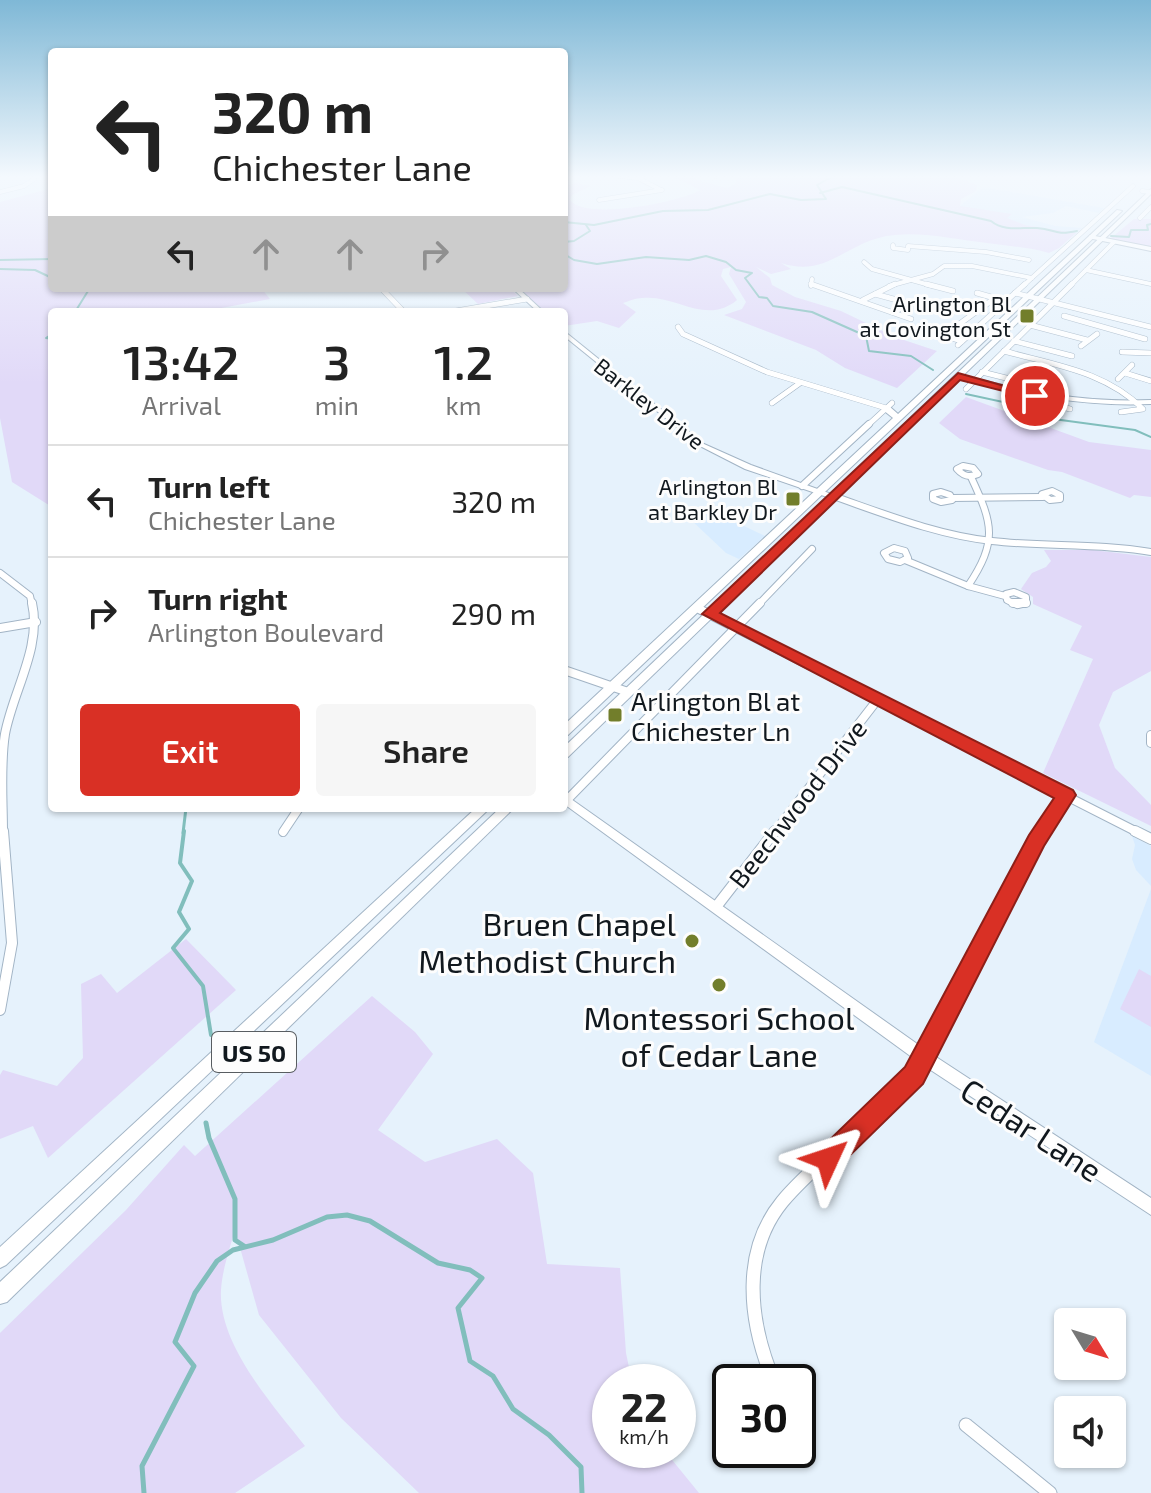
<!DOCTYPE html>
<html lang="en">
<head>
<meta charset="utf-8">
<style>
	:root { --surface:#fff; --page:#f6f6f6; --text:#222; --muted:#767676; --line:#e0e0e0; --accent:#d93025 }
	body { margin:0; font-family:"Exo 2",sans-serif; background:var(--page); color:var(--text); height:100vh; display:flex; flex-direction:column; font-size:30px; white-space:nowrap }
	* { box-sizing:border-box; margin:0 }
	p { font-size:26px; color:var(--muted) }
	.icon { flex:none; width:44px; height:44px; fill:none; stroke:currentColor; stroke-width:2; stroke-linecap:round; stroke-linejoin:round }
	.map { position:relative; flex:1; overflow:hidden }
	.details { position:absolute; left:48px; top:308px; width:520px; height:504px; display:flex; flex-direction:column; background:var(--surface); border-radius:8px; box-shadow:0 2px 6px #0004 }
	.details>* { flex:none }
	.guide { position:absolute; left:48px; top:48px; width:520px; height:244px; border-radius:8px; box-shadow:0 2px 6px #0004; background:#fff; color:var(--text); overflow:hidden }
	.needle { width:52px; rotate:128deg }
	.controls { position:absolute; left:1054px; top:1308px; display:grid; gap:16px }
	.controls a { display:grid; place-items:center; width:72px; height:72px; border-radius:8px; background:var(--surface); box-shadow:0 2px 6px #0004; font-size:40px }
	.speed { position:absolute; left:592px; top:1364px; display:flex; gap:16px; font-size:40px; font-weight:700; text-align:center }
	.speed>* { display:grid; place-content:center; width:104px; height:104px; border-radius:50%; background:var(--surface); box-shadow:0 2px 6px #0004; line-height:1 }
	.speed small { font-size:20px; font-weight:400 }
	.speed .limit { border:4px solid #111; border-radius:12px; background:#fff; color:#111 }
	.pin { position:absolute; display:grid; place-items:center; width:68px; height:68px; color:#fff; margin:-34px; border:4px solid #fff; border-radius:50%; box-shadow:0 2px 8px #0007 }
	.me { position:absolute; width:88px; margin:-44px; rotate:48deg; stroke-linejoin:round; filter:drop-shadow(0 0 6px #0008) }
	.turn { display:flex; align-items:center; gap:28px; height:168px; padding:0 32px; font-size:36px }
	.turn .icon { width:104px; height:104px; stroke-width:2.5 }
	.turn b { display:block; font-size:56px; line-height:68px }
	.lanes { display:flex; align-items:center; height:76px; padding:0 32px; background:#0003; justify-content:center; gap:40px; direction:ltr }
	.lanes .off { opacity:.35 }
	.eta { display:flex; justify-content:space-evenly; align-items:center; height:136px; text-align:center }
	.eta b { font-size:48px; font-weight:600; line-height:56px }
	.action { display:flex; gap:16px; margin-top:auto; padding:16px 32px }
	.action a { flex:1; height:92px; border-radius:8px; background:var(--accent); color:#fff; font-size:32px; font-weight:600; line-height:92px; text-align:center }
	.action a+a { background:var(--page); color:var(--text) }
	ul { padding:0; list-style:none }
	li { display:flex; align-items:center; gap:24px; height:112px; padding:0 32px; border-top:2px solid var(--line) }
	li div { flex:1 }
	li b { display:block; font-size:30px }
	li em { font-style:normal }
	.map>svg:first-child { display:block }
</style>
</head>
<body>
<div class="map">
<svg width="1151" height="1493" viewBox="0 0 1151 1493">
	<rect width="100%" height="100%" fill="#e6f2fc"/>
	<g fill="#d8ecff">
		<path d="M983 187 1104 208 1099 213 1066 206 1053 213 1022 217 1055 226 1082 228 1073 236 956 209Z"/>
		<path d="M724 505 744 526 765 536 739 559 726 553 689 518Z"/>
		<path d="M1132 836 1151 846V886L1136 870 1132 859 1135 845Z"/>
		<path d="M1151 889V1076L1094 1042Z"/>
	</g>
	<g fill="#e1d9f8">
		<path d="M669 175C689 175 708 184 728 188L736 183 735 175H950L977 185 976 191 961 199 960 206 1012 214 1007 218 1025 225 1076 233 1059 248 1049 253C1028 247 1008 246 987 243 957 240 926 232 895 235 847 239 829 279 781 263L791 269 771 274 756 267 770 278 772 285 795 297 841 311 895 337 937 351 897 388 845 368 816 350 724 315 742 309 746 302 729 274 731 267 723 269 721 276 737 300C706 326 676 294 642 298 636 298 629 301 623 303L636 312 619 328 597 321 564 326V312H546L518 288H564V186L575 183 591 186 572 195 570 200C585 221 681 202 700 190Z"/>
		<path d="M52 188V288H261L270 299 200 312H52V507L12 482 0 418V202Z"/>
		<path d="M1134 219H1151V247L1110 239Z"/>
		<path d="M461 288H510L518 296 478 304Z"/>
		<path d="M966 397 1089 442 1151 450V497L1134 495 1130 498 1062 472 1048 470 960 439 939 423Z"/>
		<path d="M1044 550H1093L1151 557V671L1113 692 1099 725 1115 768 1151 805V826L1043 773 1093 659 1070 650 1082 626 1033 604V597L1021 589 1032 573 1046 567 1051 561Z"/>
		<path d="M186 939 236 990 48 1158 33 1126 0 1139V1075L3 1070 57 1086 83 1058 81 984 101 974 117 993Z"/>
		<path d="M1139 969 1151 976V1027L1120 1009Z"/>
		<path d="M372 996 415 1032 433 1054 378 1130 425 1162 497 1139 533 1173 547 1264 620 1268 626 1353 632 1382H610V1450H664L699 1493H419L341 1418 259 1315 235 1230C230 1247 222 1271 221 1290 218 1345 273 1405 305 1446L235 1493H0V1333L126 1210 184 1145 195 1156Z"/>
	</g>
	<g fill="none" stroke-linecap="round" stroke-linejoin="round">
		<g stroke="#81bebc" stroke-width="2">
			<path d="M820 193 842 187 991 221C1004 232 1022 227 1037 228 1056 229 1053 236 1077 231"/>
			<path d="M564 222 594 225 663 211 708 210 770 194 801 200 826 199 817 185 835 175"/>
			<path d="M1111 236 1129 237 1131 230H1148L1147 225 1151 224"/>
			<path d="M564 242 574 241 590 231 586 225"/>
			<path d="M564 254 574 260 597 264 646 257 689 260 706 256 726 262 736 270 752 273 745 278 759 297 767 298 773 306 812 312 866 336 869 351 911 356 933 370"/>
			<path d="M0 260 52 259"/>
			<path d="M0 269 35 270 52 278"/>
			<path d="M75 312 88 291 83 288"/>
			<path d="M52 334 46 338 52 339"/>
			<path d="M966 394 1031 408 1035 415 1046 418 1135 430 1151 437"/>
		</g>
		<path stroke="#81bebc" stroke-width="3" d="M183 833 186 808"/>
		<path stroke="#81bebc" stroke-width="4" d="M184 831 180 863 192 881 179 912 189 929 173 948 203 986 211 1035"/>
		<g stroke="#81bebc" stroke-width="5">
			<path d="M206 1123 209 1138 235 1199V1240L244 1246"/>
			<path d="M144 1493 142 1466 194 1366 175 1342 195 1293 217 1261 233 1250 273 1240 327 1217 347 1215 370 1221 438 1263 470 1270 482 1278 458 1308 470 1361 493 1376 513 1409 549 1435 581 1467 582 1493"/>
		</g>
		<g stroke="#a2b4c5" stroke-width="5">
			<g id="minor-far5">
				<path d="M611 175 638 178 661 190"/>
				<path d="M710 175 717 176"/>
				<path d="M1142 191 1151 192"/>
				<path d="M0 192 24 186 34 179 30 175"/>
				<path d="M599 200 662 190"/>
				<path d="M1140 218 1151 207"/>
				<path d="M893 245V248L908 250V246L986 252 1029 260"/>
				<path d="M864 262 872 269 933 286"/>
				<path d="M1086 270 1151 284"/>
				<path d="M811 286 812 279"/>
				<path d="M889 286 933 274 944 266H972L1032 278"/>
				<path d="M1023 286 1133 186"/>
				<path d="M1070 286 1114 242"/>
			</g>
		</g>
		<g stroke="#a2b4c5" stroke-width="6">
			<g id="minor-far4">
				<path d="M811 284 911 319"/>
				<path d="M926 284 953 291"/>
				<path d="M381 288 404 312"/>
				<path d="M977 293 998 299"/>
				<path d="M1015 293 1151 327"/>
				<path d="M875 294 908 303 895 312"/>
				<path d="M863 300 895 284"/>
				<path d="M450 312 527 299"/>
				<path d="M1064 316 1145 339"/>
				<path d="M1030 325 1087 340"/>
				<path d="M678 327 683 334 767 372 886 408"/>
				<path d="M921 329 962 341"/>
				<path d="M943 336 995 298"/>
				<path d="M1014 341 1072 356"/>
				<path d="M958 345 1025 284"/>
				<path d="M1081 346 1097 334"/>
				<path d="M1004 351C1054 365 1105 371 1143 409L1121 412"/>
				<path d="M1122 352 1151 353"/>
				<path d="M982 372 1006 378"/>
				<path d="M1125 373 1151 381"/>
				<path d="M1043 376 1053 395 1052 404 1070 409"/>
				<path d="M1118 379 1132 365"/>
				<path d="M966 389 1072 284"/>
				<path d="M772 403 800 383"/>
				<path d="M867 426 892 403"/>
			</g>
		</g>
		<g stroke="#a2b4c5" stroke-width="8">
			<g id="minor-far3">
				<path d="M963 466 973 468 978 474C969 478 963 476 957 469Z"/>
				<path d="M564 474V480"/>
				<path d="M802 486 869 424"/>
				<path d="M1052 491 1060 495V499L1050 500 1042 494Z"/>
				<path d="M941 492 950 495 952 500 941 502 933 499V494Z"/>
				<path d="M833 496C885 514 937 535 992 541 1045 547 1098 543 1151 552"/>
				<path d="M952 498 1043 497"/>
				<path d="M894 548 905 551 908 558 900 562 888 559 884 553Z"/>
				<path d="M905 560 968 586 1005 596"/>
				<path d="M0 573 30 596 32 605"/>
				<path d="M968 586C998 541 993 524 971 477"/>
				<path d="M758 605 812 549"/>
				<path d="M1017 605 1007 600 1006 594 1014 592 1026 597V603L1018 605"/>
			</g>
		</g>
		<g stroke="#a2b4c5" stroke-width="10">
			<g id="minor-far2">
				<path d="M1013 603H1026"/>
				<path d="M697 608 1139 833"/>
				<path d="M0 628 36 622"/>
				<path d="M564 670 628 692"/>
				<path d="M1151 735V743"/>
				<path d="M567 800 760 603"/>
				<path d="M283 832 299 808"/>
				<path d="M3 833C3 801 0 765 5 734 13 691 42 647 32 603"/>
				<path d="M774 833 878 699"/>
				<path d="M1041 833 1066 795"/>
			</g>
		</g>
		<g stroke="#a2b4c5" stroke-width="12">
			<g id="minor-far1">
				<path d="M1135 831 1151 839"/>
				<path d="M716 907 775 831"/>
				<path d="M0 1010 12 943 3 831"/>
				<path d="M864 1123 914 1076 1043 831"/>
			</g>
		</g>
		<g stroke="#a2b4c5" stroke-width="15">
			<g id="minor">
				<path d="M770 1372C749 1317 742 1251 782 1202 806 1173 839 1148 866 1121"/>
				<path d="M966 1425 1050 1493"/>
			</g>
		</g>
		<g stroke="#a2b4c5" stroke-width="2">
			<g id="tertiary">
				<path d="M512 288H518L544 312H538Z"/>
				<path d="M564 331 704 444 751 465 837 496 833 498H830L745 469 700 446 564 336Z"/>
				<path d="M958 374C1022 391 1084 403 1151 400V404C1084 407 1021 395 956 377V375Z"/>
			</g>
		</g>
		<g stroke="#a2b4c5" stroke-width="2">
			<g id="secondary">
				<path d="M1090 235 1151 247V251L1088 238Z"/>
				<path d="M564 794 930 1053 1151 1198V1215L920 1063 564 804Z"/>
			</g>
		</g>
		<g stroke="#a2b4c5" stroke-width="2">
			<g id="primary">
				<path d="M1151 189V194L568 757 564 758V747Z"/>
				<path d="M1117 210 1122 211 568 735 564 736V725L893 418 883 410V406H889L898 414Z"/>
				<path d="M476 808H490L6 1265 0 1268V1247Z"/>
				<path d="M500 808H514L7 1302 0 1304V1282Z"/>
			</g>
		</g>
		<use href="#minor-far5" stroke="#fff" stroke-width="4"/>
		<use href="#minor-far4" stroke="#fff" stroke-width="5"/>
		<use href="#minor-far3" stroke="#fff" stroke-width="6"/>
		<use href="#minor-far2" stroke="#fff" stroke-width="8"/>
		<use href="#minor-far1" stroke="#fff" stroke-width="10"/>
		<use href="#minor" stroke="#fff" stroke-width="13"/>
		<use href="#tertiary" fill="#fff" fill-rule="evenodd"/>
		<use href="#secondary" fill="#fff" fill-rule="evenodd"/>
		<use href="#primary" fill="#fff" fill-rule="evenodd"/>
	</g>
	<linearGradient id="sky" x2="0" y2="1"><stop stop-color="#7fb8d6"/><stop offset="0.46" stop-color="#f4f9fe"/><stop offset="1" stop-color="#f4f9fe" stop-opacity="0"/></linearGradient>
	<rect width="1151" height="384" fill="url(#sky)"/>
	<path fill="#d93025" stroke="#8d1f18" stroke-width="2" d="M958 373 1041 396 1035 399 960 380 720 613 1073 790 1076 795 1044 846 923 1084 837 1168 828 1172 819 1168 815 1159 819 1150 905 1067 1029 835 1054 798 702 614Z"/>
	<g fill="#727e2b" stroke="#fdfdfd" stroke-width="3">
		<rect x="1019" y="308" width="16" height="16" rx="4"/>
		<rect x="785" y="491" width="16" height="16" rx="4"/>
		<rect x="607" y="707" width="16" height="16" rx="4"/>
		<circle cx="692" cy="941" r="8"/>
		<circle cx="719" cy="985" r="8"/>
	</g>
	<g text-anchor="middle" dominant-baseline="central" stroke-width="6" stroke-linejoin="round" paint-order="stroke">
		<g font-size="22" fill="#11181e" stroke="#fdfdfd" text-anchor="end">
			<text x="1011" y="303">Arlington Bl<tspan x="1011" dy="25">at Covington St</tspan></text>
			<text x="777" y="486">Arlington Bl<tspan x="777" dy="25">at Barkley Dr</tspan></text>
		</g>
		<g font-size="22" fill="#11181e" stroke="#fdfdfd">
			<text transform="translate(650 403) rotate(38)">Barkley Drive</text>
		</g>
		<rect fill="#fdfdfd" stroke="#585d61" stroke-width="2" x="212" y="1032" width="84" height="40" rx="6"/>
		<g font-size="24" font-weight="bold" fill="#11181e">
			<text x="254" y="1052">US 50</text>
		</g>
		<g font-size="26" fill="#11181e" stroke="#fdfdfd" text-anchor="start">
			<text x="631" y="700">Arlington Bl at<tspan x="631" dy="30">Chichester Ln</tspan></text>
		</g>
		<g font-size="26" fill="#11181e" stroke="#fdfdfd">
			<text transform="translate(797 803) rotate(-52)">Beechwood Drive</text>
		</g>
		<g font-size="32" fill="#11181e" stroke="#fdfdfd" text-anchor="end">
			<text x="676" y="923">Bruen Chapel<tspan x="676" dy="37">Methodist Church</tspan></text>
			<text x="719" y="1017" text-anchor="middle">Montessori School<tspan x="719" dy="37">of Cedar Lane</tspan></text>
		</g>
		<g font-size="32" fill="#11181e" stroke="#fdfdfd">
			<text transform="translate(1032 1129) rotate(33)">Cedar Lane</text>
		</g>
	</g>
</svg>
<div class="controls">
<a><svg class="needle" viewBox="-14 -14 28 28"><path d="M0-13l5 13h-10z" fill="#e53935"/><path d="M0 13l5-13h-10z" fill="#767676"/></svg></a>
<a><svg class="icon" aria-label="sound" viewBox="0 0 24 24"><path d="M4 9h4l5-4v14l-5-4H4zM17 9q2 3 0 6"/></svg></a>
</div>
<div class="speed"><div>22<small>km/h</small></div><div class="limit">30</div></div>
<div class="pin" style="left:1035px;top:396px;background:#d93025"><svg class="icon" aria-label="arrive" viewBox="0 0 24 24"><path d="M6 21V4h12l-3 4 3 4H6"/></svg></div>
<svg class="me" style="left:828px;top:1159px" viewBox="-20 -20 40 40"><path d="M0-17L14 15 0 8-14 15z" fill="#d93025" stroke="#fff" stroke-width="4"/></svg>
<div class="guide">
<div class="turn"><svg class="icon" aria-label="left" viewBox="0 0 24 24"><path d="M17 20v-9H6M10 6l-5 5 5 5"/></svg><div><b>320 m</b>Chichester Lane</div></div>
<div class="lanes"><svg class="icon" aria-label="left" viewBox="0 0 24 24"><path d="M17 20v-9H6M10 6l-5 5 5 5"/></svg><svg class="icon off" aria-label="ahead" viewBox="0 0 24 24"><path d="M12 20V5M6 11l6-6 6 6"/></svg><svg class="icon off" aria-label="ahead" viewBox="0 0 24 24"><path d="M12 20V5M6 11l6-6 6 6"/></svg><svg class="icon off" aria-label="right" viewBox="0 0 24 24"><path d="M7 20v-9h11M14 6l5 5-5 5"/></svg></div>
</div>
<section class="details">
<div class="eta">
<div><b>13:42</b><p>Arrival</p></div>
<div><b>3</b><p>min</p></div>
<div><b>1.2</b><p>km</p></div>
</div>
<ul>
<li><svg class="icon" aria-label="left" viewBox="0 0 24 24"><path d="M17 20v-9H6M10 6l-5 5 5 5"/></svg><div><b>Turn left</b><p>Chichester Lane</p></div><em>320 m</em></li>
<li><svg class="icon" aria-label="right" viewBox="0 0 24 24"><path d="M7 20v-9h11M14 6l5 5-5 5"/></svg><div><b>Turn right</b><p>Arlington Boulevard</p></div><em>290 m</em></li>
</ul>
<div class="action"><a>Exit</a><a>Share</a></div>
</section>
</div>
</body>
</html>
